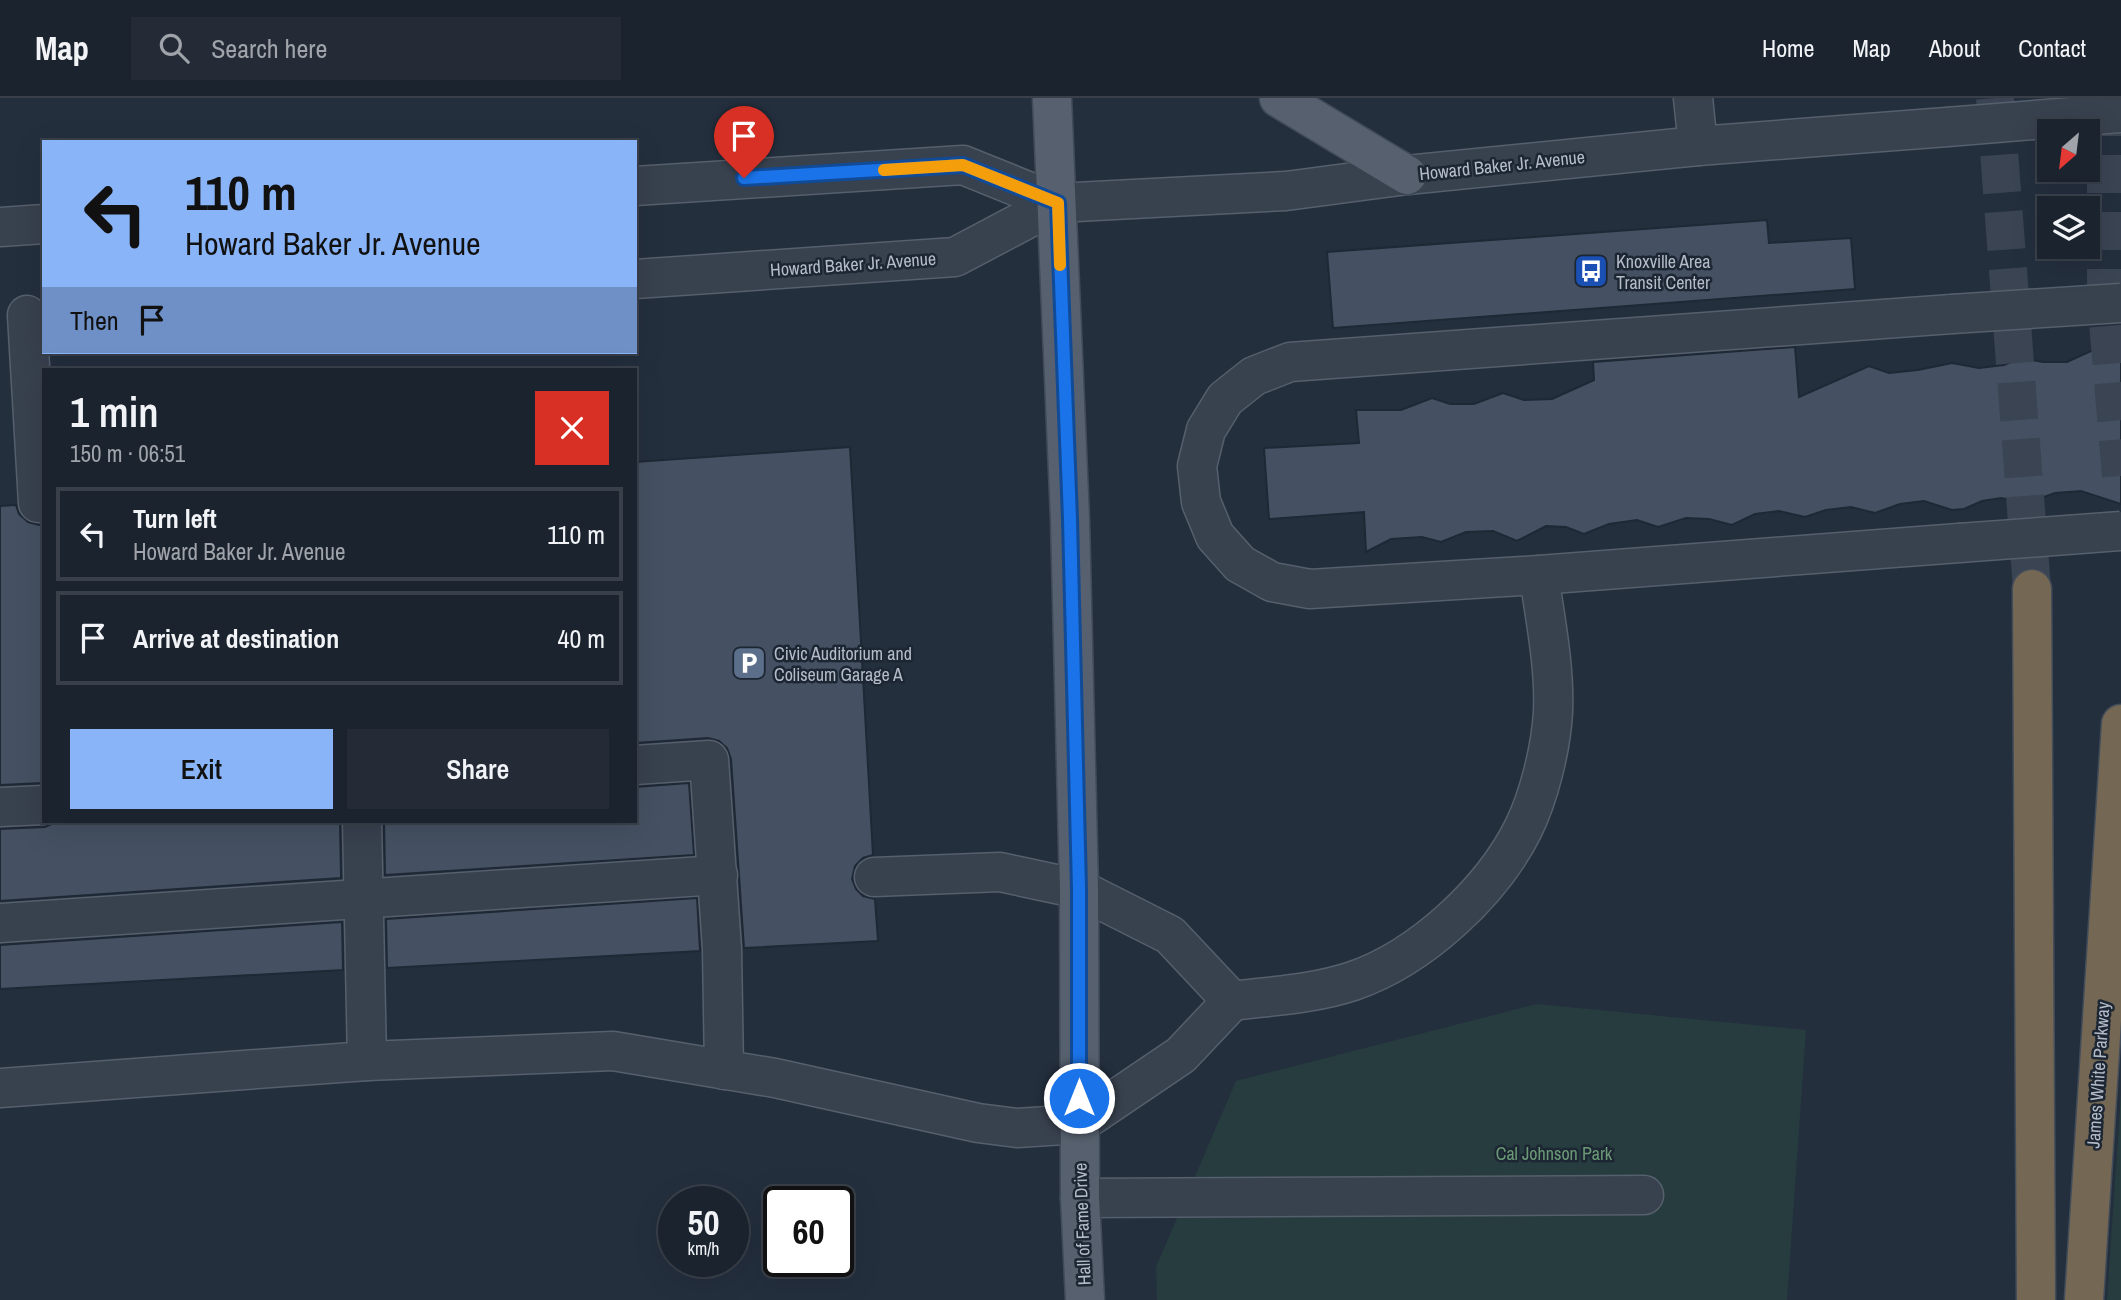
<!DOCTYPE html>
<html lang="en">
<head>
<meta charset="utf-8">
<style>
	:root { --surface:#1b232e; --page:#242b36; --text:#f1f3f6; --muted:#a0a4aa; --line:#39404a; --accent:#8ab4f8 }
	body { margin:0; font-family:"Archivo Narrow",sans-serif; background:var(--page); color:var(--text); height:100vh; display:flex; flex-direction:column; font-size:26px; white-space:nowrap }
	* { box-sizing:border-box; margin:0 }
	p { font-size:23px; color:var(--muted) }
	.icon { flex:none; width:38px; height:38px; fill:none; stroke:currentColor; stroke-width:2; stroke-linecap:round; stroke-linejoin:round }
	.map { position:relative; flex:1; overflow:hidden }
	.drawer { position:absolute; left:42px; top:270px; width:595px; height:455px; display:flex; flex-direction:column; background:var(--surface); border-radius:0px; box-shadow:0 7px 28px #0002,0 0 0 2px var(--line) }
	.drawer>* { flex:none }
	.top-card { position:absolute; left:42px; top:42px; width:595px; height:214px; border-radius:0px; box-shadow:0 7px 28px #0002,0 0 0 2px var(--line); background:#8ab4f8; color:#111; overflow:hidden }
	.needle { width:46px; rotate:208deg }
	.tools { position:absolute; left:2037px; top:21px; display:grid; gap:14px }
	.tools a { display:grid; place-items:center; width:63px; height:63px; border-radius:0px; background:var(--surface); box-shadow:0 7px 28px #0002,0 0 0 2px var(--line); font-size:35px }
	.speed { position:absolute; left:658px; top:1088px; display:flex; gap:14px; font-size:35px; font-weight:700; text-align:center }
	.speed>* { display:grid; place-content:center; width:91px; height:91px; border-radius:50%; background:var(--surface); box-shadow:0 7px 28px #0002,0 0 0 2px var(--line); line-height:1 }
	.speed small { font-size:18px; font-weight:400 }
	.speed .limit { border:4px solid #111; border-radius:10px; background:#fff; color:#111 }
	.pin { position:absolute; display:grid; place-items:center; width:60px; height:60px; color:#fff; margin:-72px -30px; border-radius:50% 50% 50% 0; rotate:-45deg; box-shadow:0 0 7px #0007 }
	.pin .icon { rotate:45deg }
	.me { position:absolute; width:77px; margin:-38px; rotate:0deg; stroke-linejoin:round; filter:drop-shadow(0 0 5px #0008) }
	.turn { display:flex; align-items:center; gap:24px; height:147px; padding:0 28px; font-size:32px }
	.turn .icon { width:91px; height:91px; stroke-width:2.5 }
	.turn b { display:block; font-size:49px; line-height:60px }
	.then { display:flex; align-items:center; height:66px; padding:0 28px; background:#0003; gap:14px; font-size:26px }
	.round { display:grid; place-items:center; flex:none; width:74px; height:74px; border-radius:0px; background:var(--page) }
	.head { display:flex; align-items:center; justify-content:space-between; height:119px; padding:0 28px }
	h1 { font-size:42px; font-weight:600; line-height:52px }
	.cta { display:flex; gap:14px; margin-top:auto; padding:14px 28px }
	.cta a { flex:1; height:80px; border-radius:0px; background:var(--accent); color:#111; font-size:28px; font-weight:600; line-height:80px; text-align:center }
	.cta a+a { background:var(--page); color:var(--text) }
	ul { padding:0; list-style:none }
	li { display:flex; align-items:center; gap:21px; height:94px; margin:0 14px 10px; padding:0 14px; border:4px solid var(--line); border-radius:0px }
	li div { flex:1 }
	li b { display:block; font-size:26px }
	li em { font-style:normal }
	header { display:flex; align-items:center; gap:42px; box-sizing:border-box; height:98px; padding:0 35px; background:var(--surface); border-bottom:2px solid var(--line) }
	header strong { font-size:33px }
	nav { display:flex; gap:38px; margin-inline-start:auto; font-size:24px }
	.search { width:490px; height:63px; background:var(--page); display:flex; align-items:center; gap:18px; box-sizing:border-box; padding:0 24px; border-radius:0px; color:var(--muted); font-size:26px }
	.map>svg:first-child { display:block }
</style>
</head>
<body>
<header>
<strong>Map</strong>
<div class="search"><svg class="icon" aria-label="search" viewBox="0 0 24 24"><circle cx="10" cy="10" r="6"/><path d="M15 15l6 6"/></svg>Search here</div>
<nav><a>Home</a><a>Map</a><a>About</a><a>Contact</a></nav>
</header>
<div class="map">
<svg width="2121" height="1202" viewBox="0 0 2121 1202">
	<rect width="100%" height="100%" fill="#242f3e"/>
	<g fill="#263c3f">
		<path d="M1537 906 1806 932 1787 1202H1157L1156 1169 1236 983Z"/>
		<path d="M2121 995V1202H2107Z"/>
	</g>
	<g fill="#455162" stroke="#1f2835" stroke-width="2">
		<path d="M1767 122 1769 145 1851 140 1855 191 1333 230 1327 154Z"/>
		<path d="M1795 249 1799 299 1869 268 1889 275 1918 272 1952 265 1979 270 2004 267 2021 260 2043 264H2067L2093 252 2121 260V406L2081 393 2055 395 2027 405 2001 400 1982 403 1964 411 1952 412 1924 403 1900 406 1875 415 1851 409 1826 412 1805 419 1779 413 1755 416 1732 427 1709 421 1686 420 1658 429 1637 422 1609 426 1584 436 1566 429 1546 428 1517 443 1493 433 1466 434 1441 444 1422 439 1391 441 1366 454 1364 414 1269 421 1264 350 1359 345 1356 312H1401L1432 300 1450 306H1474L1503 295 1524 302 1552 301 1594 282 1593 264Z"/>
		<path d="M850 349 873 757 863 760 855 768 852 781 856 791 863 798 875 801 878 843 744 850 731 661 727 650 719 643 708 640 635 645V364Z"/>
		<path d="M16 407 19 416 28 424 39 427 44 425V685L0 687V408Z"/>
		<path d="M689 685 694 757 385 777 384 723H635V689Z"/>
		<path d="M58 723H340L341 780 0 803V731L45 729Z"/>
		<path d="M697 800 700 853 387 870 386 821Z"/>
		<path d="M342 824 343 872 0 891V847Z"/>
	</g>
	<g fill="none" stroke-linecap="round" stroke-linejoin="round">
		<g stroke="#3a4453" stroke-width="38" stroke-dasharray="38 19" stroke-linecap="butt">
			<path d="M1995 0 2032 491"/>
			<path d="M2106 0V201L2121 378"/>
		</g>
		<g stroke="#565f6c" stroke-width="41">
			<g id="minor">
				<path d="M1693 0 1698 48"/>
				<path d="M635 88 963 67 1057 105"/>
				<path d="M0 129 44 126"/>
				<path d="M635 181 955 159 1057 105 1286 93 1407 77 1698 48 1947 29"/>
				<path d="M1952 216 1290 264 1254 278 1225 301 1206 332 1197 368 1201 404 1215 438 1240 466 1272 484 1310 491 1539 477 1959 445"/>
				<path d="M27 217 38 405"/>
				<path d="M635 667 709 662 722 851 724 972"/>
				<path d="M0 709 44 707"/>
				<path d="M362 723 367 963"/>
				<path d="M874 779 1000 774 1079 791 1170 837 1232 903"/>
				<path d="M0 825 718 777"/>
				<path d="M0 990 367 963 613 953 775 980 978 1025 1017 1030 1079 1026 1181 957 1232 903C1272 898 1314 896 1353 883 1420 860 1491 795 1523 731 1539 699 1551 650 1553 614 1555 568 1545 521 1539 477"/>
				<path d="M1080 1100 1644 1097"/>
			</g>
		</g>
		<g stroke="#414a57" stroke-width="41">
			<g id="major">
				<path d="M1052 0 1070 421 1079 791 1080 1100 1085 1202"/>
				<path d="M1279 0 1407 77"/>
			</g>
		</g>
		<g stroke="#434c59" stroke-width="41">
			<g id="highway">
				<path d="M2032 491 2036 1202"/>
				<path d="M2084 1202 2121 626"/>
			</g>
		</g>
		<use href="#minor" stroke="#38414e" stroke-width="38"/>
		<use href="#major" stroke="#56606e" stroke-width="38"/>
		<use href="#highway" stroke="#746855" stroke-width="38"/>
		<g stroke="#565f6c" stroke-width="41" stroke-linecap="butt">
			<g id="minor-bridge">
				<path d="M1947 29 2121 15"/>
				<path d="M1952 216 2121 205"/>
				<path d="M1959 445 2121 433"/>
			</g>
		</g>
		<use href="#minor-bridge" stroke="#38414e" stroke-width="38"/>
	</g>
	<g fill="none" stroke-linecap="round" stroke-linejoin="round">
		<g stroke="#114b97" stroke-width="18">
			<path id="route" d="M744 80 963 67 1058 105 1070 421 1079 791V1000"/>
		</g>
		<use href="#route" stroke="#1a73e8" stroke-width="12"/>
		<path stroke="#f59e0b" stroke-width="12" d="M884 72 963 67 1058 105 1060 167"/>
	</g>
	<defs>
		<g id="bus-square" transform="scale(1.75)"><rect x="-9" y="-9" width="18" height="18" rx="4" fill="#1a4fb4" stroke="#1d2633"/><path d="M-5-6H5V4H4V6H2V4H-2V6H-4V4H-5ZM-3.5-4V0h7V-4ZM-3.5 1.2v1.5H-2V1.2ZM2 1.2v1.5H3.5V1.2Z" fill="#fff"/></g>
		<g id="parking-square" transform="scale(1.75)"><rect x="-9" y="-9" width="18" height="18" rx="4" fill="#5c6f8a" stroke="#1d2633"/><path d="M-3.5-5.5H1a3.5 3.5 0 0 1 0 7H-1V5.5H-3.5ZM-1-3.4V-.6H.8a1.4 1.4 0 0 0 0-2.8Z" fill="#fff"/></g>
	</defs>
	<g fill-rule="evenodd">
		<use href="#bus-square" x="1591" y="173"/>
		<use href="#parking-square" x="749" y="565"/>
	</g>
	<g text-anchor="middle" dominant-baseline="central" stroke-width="5" stroke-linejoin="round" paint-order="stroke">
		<g font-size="18" fill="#b4bcc9" stroke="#1d2633">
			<text transform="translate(1502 67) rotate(-6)">Howard Baker Jr. Avenue</text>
			<text transform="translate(853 166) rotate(-4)">Howard Baker Jr. Avenue</text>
			<text transform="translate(2098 977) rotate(-86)">James White Parkway</text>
			<text transform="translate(1082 1126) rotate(-92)">Hall of Fame Drive</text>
		</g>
		<g font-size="18" fill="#b4bcc9" stroke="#1d2633" text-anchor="start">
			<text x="1616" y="163">Knoxville Area<tspan x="1616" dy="21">Transit Center</tspan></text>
			<text x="774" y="555">Civic Auditorium and<tspan x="774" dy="21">Coliseum Garage A</tspan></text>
		</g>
		<g font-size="18" fill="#6b9a76" stroke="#1d2633">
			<text x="1554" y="1055">Cal Johnson Park</text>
		</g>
	</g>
</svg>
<div class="tools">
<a><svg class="needle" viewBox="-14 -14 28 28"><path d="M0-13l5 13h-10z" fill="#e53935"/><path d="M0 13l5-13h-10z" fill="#a0a4aa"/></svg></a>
<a><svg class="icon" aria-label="layers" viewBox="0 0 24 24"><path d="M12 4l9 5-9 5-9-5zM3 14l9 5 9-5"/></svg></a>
</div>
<div class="speed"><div>50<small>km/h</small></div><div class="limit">60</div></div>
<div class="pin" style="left:744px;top:80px;background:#d93025"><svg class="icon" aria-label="arrive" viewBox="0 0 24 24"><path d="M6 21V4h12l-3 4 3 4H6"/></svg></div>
<svg class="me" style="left:1079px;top:1000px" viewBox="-20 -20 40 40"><circle r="17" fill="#1a73e8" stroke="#fff" stroke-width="3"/><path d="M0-11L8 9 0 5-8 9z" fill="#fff"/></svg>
<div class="top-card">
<div class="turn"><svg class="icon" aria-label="left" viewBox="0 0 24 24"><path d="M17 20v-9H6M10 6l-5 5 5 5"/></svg><div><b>110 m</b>Howard Baker Jr. Avenue</div></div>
<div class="then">Then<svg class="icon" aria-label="arrive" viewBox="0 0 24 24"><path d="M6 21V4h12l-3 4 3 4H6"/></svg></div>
</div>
<section class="drawer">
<div class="head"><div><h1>1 min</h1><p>150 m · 06:51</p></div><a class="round" style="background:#d93025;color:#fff"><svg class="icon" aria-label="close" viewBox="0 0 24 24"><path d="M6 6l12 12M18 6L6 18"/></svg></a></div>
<ul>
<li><svg class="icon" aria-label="left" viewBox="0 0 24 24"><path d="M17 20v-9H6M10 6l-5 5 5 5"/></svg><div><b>Turn left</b><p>Howard Baker Jr. Avenue</p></div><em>110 m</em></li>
<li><svg class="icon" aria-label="arrive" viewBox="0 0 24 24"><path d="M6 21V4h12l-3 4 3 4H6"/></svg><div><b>Arrive at destination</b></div><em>40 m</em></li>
</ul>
<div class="cta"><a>Exit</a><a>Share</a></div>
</section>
</div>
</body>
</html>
